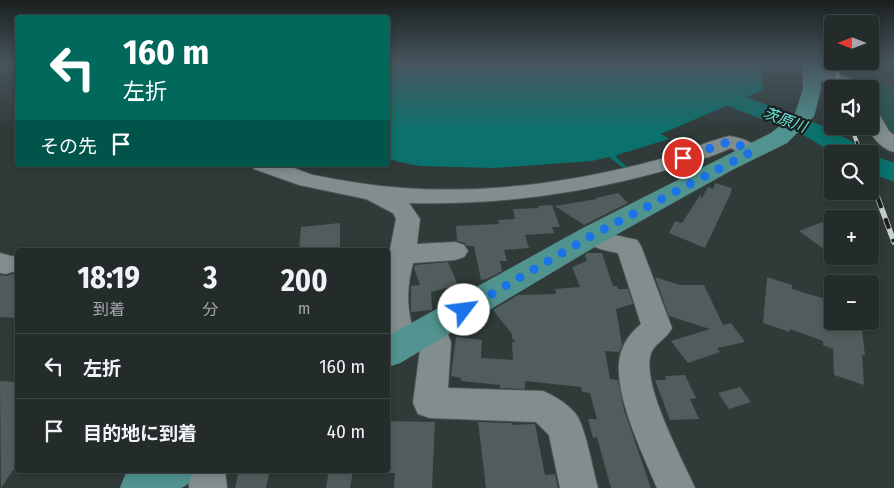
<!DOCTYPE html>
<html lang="ja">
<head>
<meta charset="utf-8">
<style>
	:root { --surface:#232c2b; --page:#2b3433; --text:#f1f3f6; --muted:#a3a7a9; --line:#404847 }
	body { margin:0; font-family:"Fira Sans Condensed","Noto Sans JP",sans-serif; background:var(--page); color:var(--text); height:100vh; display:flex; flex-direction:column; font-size:19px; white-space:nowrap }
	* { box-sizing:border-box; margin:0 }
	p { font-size:16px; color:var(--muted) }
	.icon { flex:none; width:28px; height:28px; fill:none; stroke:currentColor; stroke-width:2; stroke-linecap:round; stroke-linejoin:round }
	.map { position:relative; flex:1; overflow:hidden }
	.sheet { position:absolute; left:15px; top:248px; width:375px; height:225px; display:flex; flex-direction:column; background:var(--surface); border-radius:5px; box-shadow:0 2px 8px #0003,0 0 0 1px var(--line) }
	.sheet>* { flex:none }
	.top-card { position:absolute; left:15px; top:15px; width:375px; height:152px; border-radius:5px; box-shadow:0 2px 8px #0003,0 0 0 1px var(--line); background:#00695c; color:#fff; overflow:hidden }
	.needle { width:32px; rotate:270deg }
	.tools { position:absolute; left:824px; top:15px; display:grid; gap:10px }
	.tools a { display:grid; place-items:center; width:55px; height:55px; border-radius:5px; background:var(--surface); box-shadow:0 2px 8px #0003,0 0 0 1px var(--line); font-size:25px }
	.pin { position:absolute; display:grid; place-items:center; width:42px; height:42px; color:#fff; margin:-21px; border:2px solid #fff; border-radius:50%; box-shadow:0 1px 5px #0007 }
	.me { position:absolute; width:55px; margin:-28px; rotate:60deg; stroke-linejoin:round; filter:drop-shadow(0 0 4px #0008) }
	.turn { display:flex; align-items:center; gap:18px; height:105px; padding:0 25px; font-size:22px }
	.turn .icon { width:65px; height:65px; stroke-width:2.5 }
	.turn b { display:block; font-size:35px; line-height:42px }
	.then { display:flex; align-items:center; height:48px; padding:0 25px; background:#0003; gap:10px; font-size:19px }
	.eta { display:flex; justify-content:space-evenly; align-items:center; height:85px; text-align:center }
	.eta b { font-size:30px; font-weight:700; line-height:35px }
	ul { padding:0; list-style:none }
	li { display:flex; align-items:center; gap:15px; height:65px; padding:0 25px; border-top:1px solid var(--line) }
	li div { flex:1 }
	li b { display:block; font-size:19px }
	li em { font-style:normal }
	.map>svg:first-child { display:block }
</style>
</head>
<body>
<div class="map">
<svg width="894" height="488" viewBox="0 0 894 488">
	<rect width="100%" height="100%" fill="#2f3a39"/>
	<path fill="#255450" d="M875 82 894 85V136C879 123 877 101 875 82Z"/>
	<path fill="#0b716c" d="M388 63H761L763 90 661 134 669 139 617 155 616 157 629 169 626 170 609 157 592 161 494 168 420 166 399 162 388 158Z"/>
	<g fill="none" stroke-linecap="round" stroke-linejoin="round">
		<g fill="#0b716c" fill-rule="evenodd">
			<path d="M698 79 823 126 864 148 868 154H835L805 136 690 91 687 86 690 81Z"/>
			<path d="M870 154 894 163V182L870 173Z"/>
		</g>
	</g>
	<g fill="#515d5c">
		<path d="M715 183 732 188 730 195 705 248 669 233 675 221 682 223 700 195 702 198 708 187 713 189Z"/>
		<path d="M618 193 628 203 584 225 555 206 597 199 596 198Z"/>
		<path d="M552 205 560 227H552L554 233 525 235 529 248 504 250 507 261H500L502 271 487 279 481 280 474 246H467L465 243 457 241 456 226 499 224 498 220 515 219 513 209 539 208 538 206Z"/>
		<path d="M822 222 832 229V255L799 231Z"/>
		<path d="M340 223V250H299L301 227Z"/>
		<path d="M587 253H602L613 286H617L618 289H628L633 304 616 309 622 345 619 352 605 351 610 379 618 380 624 410 651 488H611L597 437 593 438 588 419H597L590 393 582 392 581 387 525 381V389L500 388V385L461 381V378L451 376 456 337 482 340 481 358 513 360 512 342H516L512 338V334L493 310 518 295 556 294 555 289 580 287 572 267 587 261 585 255Z"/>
		<path d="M448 262 458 285 431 292 432 310 411 312V286L420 285 414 268 415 265Z"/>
		<path d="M18 269V318L0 317V275L7 276 16 273Z"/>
		<path d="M655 277 680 285H704L723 325 731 323 745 342 717 348 720 352 688 363 671 341 710 329 669 316Z"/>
		<path d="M767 277 792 285V289L832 301V321H861L865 356 862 355 864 385 834 375 833 349 823 345V341L790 329V332L763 323Z"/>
		<path d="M685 375 696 398 690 399 699 419 670 420 655 380H666L665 376Z"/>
		<path d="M0 381 18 382V470H13L1 488Z"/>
		<path d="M740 387 751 402 729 409 718 393Z"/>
		<path d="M388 421 435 422 432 488H394L395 473H388Z"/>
		<path d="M478 422 512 423V425L535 424 545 475 555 474 558 488H486Z"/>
		<path d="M239 470H270L266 488H235Z"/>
		<path d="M329 470 353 471 350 488H326Z"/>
	</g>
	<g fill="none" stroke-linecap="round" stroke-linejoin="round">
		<g stroke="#4e5756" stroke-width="2">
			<g id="minor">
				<path d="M812 67C827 71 853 75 862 89H841L827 82 806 75 804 72 806 69Z"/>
				<path d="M870 107 876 109 889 131 894 135V152C881 149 873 138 867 126H870Z"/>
				<path d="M729 136C741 138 754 141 761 152L758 156C747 159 741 154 731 148 702 161 671 169 640 177 564 196 488 205 409 203L420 219 417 244 455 242 464 245 468 251 464 257 455 260 413 263C405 294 407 314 418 345L414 354 403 358 392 354 388 344V260L396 219 393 213 366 199 299 185 254 169 251 165C260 165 271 164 281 165 292 166 303 172 313 175 343 181 373 186 403 188 488 194 575 182 657 160 682 153 705 142 729 136Z"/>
				<path d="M593 226 610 234 637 240 641 246 672 328C667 338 656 343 652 351 638 379 683 460 695 488H657C643 455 616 399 619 363 620 347 629 334 641 324L618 253C604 250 589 248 581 235L584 229Z"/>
				<path d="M0 253 15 257 18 261 15 271 6 274 0 273Z"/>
				<path d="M432 317 442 320 451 342 448 388 543 391C555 396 566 403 575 413 585 424 593 471 598 488H560L549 435 536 422 430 418 418 414 413 403 421 342 417 329 422 320Z"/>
				<path d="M189 470H225L227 488H189Z"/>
			</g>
		</g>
		<g stroke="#4e5756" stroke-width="1">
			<g id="major">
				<path d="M803 63H821V89L814 116 787 143 732 170 603 242 400 363 388 367V336L583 228 771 133 795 114 803 89Z"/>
				<path d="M133 470H194L188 484 181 488H120L126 473Z"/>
			</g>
		</g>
		<use href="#minor" fill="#818e8d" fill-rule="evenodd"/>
		<use href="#major" fill="#50938f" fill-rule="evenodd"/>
		<g stroke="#c6cecd" stroke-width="4">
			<g id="rail-far1">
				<path d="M835 63 841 89"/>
				<path d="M851 126 861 154"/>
			</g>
		</g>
		<g stroke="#c6cecd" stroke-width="5.5">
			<path id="rail" d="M870 177 894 242"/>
		</g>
		<use href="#rail-far1" stroke="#1b201f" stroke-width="2.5" stroke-dasharray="8" stroke-linecap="butt"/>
		<use href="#rail" stroke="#1b201f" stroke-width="4" stroke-dasharray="11" stroke-linecap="butt"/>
	</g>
	<linearGradient id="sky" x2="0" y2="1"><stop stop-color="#1a201f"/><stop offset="0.48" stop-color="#47555f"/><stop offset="1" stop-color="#47555f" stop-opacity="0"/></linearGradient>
	<rect width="894" height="132" fill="url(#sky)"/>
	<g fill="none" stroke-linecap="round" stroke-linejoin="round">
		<path stroke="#1a73e8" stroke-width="9" stroke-dasharray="0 16.2" d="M464 310 593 235 751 152 736 143 728 142 683 158"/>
	</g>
	<g text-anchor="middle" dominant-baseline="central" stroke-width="4.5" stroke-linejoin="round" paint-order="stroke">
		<g font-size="15" font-style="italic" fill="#67e6de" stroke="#1b201f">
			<text transform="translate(785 120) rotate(20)">茨原川</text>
		</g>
	</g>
</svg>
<div class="tools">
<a><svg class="needle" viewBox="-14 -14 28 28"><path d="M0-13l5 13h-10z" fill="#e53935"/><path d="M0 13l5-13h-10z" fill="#a3a7a9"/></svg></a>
<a><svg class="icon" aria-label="sound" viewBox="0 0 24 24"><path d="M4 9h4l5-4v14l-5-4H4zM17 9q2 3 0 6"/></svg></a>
<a><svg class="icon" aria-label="search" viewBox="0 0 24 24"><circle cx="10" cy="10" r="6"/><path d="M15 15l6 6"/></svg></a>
<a>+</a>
<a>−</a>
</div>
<div class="pin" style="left:683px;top:158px;background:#d93025"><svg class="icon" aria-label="arrive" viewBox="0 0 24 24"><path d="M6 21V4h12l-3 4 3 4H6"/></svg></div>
<svg class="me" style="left:464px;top:310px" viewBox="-20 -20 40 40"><circle r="19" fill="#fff"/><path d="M0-13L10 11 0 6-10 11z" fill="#1a73e8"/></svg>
<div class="top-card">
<div class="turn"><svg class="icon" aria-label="left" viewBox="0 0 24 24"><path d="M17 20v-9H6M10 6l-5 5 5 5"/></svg><div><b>160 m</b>左折</div></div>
<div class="then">その先<svg class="icon" aria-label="arrive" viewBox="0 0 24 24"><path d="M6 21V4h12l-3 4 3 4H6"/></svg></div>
</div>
<section class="sheet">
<div class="eta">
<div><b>18:19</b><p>到着</p></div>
<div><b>3</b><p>分</p></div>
<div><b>200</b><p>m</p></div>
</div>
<ul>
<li><svg class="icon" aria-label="left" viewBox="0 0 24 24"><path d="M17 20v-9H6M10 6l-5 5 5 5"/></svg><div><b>左折</b></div><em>160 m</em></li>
<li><svg class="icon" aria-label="arrive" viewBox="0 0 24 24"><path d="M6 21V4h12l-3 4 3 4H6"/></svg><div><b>目的地に到着</b></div><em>40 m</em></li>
</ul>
</section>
</div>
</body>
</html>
